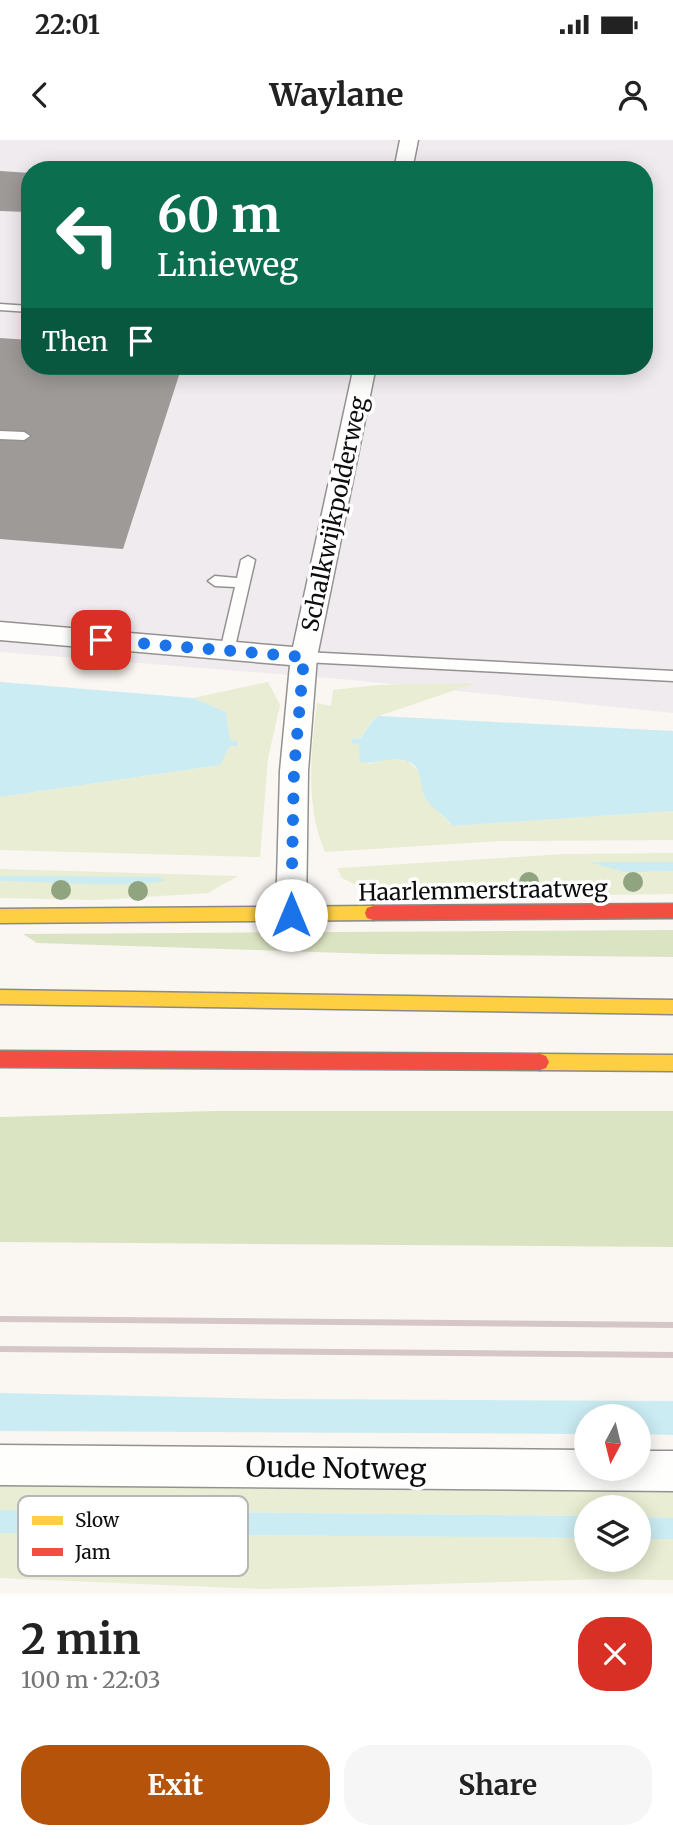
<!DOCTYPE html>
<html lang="en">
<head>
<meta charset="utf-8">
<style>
	:root { --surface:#fff; --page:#f6f6f6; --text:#222; --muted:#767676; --accent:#b45309 }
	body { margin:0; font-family:Merriweather,serif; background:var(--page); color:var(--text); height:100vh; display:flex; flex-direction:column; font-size:26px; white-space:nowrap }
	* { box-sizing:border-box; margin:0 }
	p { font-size:23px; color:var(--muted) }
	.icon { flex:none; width:38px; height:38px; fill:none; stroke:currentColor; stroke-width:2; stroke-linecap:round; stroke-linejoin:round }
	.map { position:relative; height:1454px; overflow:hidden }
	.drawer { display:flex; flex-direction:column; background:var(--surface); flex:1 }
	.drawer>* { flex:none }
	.banner { position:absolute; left:21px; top:21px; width:632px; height:214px; border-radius:28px; box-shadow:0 4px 18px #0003; background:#0b6e4f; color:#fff; overflow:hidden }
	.needle { width:46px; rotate:187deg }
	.tools { position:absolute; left:574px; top:1264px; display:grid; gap:14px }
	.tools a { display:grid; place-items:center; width:77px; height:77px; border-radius:50%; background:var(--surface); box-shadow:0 4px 18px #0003; font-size:35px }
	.pin { position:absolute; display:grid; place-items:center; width:60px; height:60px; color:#fff; margin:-30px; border-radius:14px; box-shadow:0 4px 10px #0006 }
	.me { position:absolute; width:77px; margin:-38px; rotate:0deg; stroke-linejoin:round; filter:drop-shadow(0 0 5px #0008) }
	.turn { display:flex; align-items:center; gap:24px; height:147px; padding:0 21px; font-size:32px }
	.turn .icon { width:91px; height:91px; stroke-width:2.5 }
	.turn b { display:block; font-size:49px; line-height:60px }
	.then { display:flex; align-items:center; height:66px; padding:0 21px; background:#0003; gap:14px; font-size:26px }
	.round { display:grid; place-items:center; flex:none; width:74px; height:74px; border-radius:28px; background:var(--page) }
	.overview { display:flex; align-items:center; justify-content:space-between; height:119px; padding:0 21px }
	h1 { font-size:42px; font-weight:700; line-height:52px }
	.cta { display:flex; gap:14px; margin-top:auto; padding:14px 21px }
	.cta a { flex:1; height:80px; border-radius:28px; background:var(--accent); color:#fff; font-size:28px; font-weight:700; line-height:80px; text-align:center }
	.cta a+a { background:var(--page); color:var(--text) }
	.status { display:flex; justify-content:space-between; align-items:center; height:49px; padding:0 35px; background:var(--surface); direction:ltr }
	.status svg { height:19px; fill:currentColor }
	header { display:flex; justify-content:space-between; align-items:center; height:91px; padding:0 21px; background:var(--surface); font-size:32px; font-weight:700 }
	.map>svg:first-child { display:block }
</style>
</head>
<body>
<div class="status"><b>22:01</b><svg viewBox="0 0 49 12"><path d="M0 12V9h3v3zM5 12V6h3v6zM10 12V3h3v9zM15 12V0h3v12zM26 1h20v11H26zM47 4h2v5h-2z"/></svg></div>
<header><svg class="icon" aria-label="back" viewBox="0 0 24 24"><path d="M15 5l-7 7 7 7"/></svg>Waylane<svg class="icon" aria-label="person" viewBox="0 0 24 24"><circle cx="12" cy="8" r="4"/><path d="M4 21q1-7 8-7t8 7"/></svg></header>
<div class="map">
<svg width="673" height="1454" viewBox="0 0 673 1454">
	<rect width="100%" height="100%" fill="#faf6f2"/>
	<path fill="#f0ebee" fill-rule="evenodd" d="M0 0H673V573L341 539 0 512ZM30 30H644V226H30Z"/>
	<g fill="#e8edd3">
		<path d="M268 542 280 565 268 618 260 717 0 710V657L220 625 230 606H238L237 601 230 600 226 572 193 558Z"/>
		<path d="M476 543 379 576 373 579 360 599 352 598 351 602 359 604 369 624 389 618 407 621 421 633 426 659 453 686 673 671V700L500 701 325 712C305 667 311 610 317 563L331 566 333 550 377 545Z"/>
		<path d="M673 713V754L457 757 388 755 362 748 342 738 337 728 567 714Z"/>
		<path d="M0 729 238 736 208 753 97 760 0 758Z"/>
		<path d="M0 1343 248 1349 673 1352V1378L639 1377V1367H586V1376L0 1370Z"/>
		<path d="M0 1393 586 1398V1419H639V1399H673V1440L604 1439 263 1449 0 1438Z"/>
	</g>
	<g fill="#dbe4c2">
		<path d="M673 790V817L376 814 37 803 23 794Z"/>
		<path d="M214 971H673V1107L0 1102V977Z"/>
	</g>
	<g fill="#caecf2">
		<path d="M0 542 193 558 226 572 230 600 237 601 238 606H230L220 625 0 657Z"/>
		<path d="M379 576 673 591V671L453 686C446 676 432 669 426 659 417 644 426 625 403 620 387 617 375 625 360 622L359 604 351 603 352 598 360 599 373 580Z"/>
		<path d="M589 722H673V731L625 732Z"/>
		<path d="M0 736 159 737 165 740C146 749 29 741 0 741Z"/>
		<path d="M0 1253 282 1259 673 1261V1295L639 1294V1276H586V1294L0 1291Z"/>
		<path d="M0 1370 586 1376V1398L0 1393Z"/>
		<path d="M639 1377 673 1378V1399H639Z"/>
	</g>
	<g fill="#9d9a98">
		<path d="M0 31 30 33V68L27 72 0 71Z"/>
		<path d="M0 198 30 200V226H182L123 409 0 399Z"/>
	</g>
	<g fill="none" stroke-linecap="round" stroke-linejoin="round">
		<g stroke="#949290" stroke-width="3">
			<g id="lane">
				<path d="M0 164 30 166V172L0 170Z"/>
				<path d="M314 226H365L370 229 364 232 320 229Z"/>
				<path d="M0 291 24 292 30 296 24 300 0 299Z"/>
				<path d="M248 416 255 420 234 511 227 516 220 511 235 447 215 446 208 441 215 436 237 438 241 420Z"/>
				<path d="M304 512 673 531V541L304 522 297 517Z"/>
			</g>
		</g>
		<g stroke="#949290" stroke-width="3">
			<g id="street">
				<path d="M400 0H418L412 30H394Z"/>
				<path d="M354 226H376L317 517 308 631 306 775 302 784 291 788 280 784 276 775 280 631 290 525 0 500V482L293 507Z"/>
				<path d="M0 1305 586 1310V1328H639V1311H673V1351L0 1345Z"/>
			</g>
		</g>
		<g stroke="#8a8987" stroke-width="3">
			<g id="slow">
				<path d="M373 766 379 768 381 773 379 778 373 780 0 783V769Z"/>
				<path d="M0 850 673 860V874L0 864Z"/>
				<path d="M540 914 673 915V931L540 930 534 928 531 922 534 916Z"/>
			</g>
		</g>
		<g stroke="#8a8987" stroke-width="3">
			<g id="jam">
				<path d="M673 764V778L373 780 367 778 365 773 367 768 373 766Z"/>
				<path d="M0 911 540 914 546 916 549 922 546 928 540 930 0 927Z"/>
			</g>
		</g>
		<use href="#lane" fill="#fefefd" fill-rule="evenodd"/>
		<use href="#street" fill="#fefefd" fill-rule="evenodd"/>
		<use href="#slow" fill="#ffcf43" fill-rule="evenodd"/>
		<use href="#jam" fill="#f24e42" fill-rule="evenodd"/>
		<g stroke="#d5c6c8" stroke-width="6">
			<path d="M0 1179 673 1185"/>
			<path d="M0 1209 673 1215"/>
		</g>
	</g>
	<g fill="#91a480">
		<circle cx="529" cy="742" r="10"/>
		<circle cx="633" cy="742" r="10"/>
		<circle cx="61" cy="750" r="10"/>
		<circle cx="138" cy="751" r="10"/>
	</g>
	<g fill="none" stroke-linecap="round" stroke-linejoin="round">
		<path stroke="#1a73e8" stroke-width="12" stroke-dasharray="0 21.6" d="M101 500 304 517 294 631 291 775"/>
	</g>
	<g text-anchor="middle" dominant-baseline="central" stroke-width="7" stroke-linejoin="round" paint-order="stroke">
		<g font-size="23" fill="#0d0d0d" stroke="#fff">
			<text transform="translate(334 374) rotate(-78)">Schalkwijkpolderweg</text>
			<text transform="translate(483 750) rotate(-1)">Haarlemmerstraatweg</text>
		</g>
		<g font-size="28" fill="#0d0d0d" stroke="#fff">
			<text transform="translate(336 1328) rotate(1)">Oude Notweg</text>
		</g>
	</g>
	<rect x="18" y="1356" width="230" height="80" rx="10" fill="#fff" stroke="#b6b6b6" stroke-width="2"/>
	<rect x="32" y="1376" width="31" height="9" fill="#ffcf43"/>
	<rect x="32" y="1408" width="31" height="8" fill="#f24e42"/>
	<g font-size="19" fill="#0d0d0d">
		<text x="75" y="1387">Slow</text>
		<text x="75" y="1419">Jam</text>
	</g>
</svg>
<div class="tools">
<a><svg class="needle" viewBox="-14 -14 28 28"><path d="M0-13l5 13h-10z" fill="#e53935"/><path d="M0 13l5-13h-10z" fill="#767676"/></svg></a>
<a><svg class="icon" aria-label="layers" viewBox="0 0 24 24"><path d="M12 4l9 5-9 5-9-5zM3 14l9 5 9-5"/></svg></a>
</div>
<div class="pin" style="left:101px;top:500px;background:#d93025"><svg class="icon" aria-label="arrive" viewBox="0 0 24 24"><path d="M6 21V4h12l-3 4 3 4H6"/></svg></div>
<svg class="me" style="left:291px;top:775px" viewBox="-20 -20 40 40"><circle r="19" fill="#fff"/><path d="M0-13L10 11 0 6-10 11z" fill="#1a73e8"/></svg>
<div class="banner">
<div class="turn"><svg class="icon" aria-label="left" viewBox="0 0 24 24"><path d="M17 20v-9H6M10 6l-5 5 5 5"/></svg><div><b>60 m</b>Linieweg</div></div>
<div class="then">Then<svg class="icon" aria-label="arrive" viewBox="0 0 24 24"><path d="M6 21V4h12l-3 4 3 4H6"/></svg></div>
</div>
</div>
<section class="drawer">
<div class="overview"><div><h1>2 min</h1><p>100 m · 22:03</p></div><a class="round" style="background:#d93025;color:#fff"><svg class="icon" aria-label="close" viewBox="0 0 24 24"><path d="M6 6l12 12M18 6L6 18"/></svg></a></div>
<div class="cta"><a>Exit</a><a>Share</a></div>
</section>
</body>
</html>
